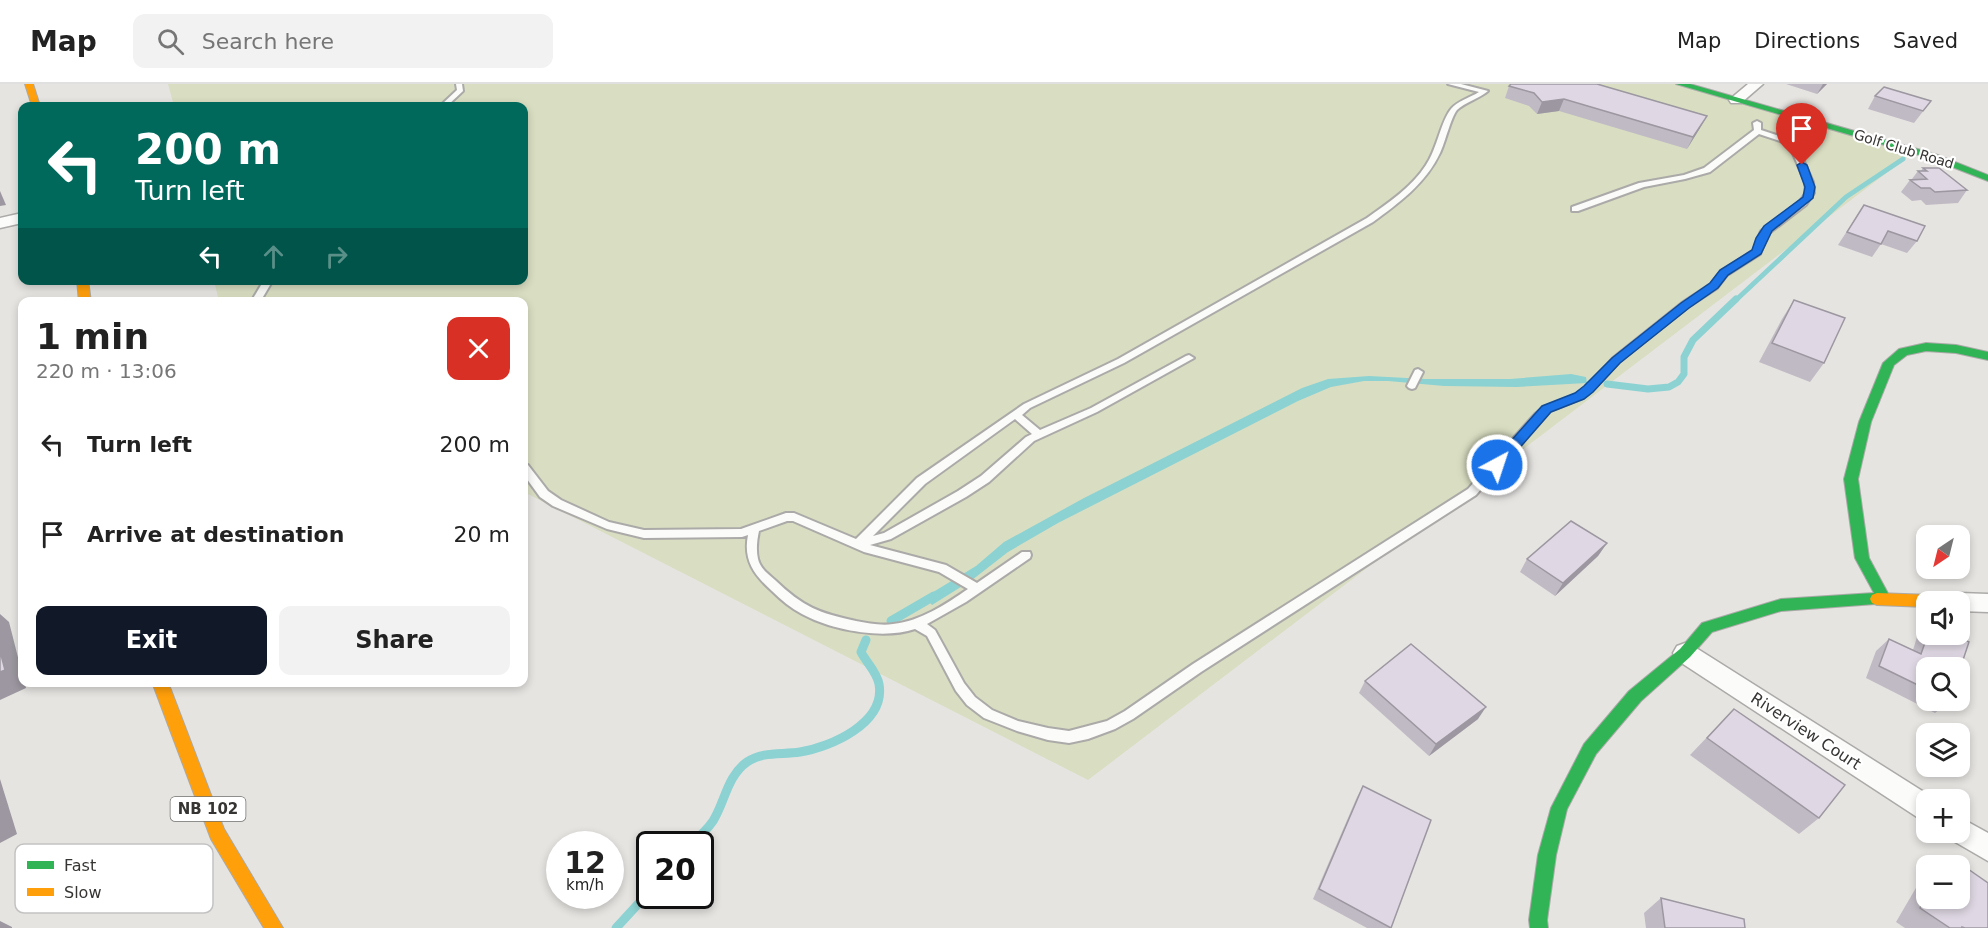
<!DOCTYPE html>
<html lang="en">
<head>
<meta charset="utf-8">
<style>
	:root { --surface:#fff; --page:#f2f2f2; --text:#222; --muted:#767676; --line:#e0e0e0; --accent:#111827 }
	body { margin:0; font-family:"DejaVu Sans",sans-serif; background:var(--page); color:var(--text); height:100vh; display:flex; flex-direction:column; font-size:22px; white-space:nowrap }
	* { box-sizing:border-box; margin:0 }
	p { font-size:20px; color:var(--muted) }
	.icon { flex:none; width:33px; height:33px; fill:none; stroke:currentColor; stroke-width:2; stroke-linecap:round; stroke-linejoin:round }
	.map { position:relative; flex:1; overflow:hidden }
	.drawer { position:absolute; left:18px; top:213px; width:510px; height:390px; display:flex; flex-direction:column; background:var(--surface); border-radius:12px; box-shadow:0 3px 9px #0003 }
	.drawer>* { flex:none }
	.guide { position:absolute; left:18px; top:18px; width:510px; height:183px; border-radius:12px; box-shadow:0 3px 9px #0003; background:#00695c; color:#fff; overflow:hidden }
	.needle { width:39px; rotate:215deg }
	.controls { position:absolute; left:1916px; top:441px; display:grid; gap:12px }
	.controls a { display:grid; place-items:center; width:54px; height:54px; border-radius:12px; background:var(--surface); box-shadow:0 3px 9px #0003; font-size:30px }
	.speed { position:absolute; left:546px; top:747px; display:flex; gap:12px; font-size:30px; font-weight:700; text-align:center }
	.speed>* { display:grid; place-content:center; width:78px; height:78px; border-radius:50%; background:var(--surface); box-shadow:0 3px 9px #0003; line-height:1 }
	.speed small { font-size:15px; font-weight:400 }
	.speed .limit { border:3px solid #111; border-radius:9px; background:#fff; color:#111 }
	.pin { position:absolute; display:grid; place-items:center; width:51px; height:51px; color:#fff; margin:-62px -26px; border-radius:50% 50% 50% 0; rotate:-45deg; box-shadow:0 0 6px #0007 }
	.pin .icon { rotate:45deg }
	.me { position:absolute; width:66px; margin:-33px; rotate:40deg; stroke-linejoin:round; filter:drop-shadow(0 0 4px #0008) }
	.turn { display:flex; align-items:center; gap:21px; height:126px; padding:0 18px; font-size:27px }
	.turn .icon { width:78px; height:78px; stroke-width:2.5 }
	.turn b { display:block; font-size:42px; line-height:51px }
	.lanes { display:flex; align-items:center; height:57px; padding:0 18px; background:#0003; justify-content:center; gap:30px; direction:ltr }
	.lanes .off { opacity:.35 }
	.round { display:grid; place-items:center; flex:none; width:63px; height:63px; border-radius:12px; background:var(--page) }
	.headline { display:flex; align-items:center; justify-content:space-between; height:102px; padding:0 18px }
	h1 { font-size:36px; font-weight:700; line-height:45px }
	.primary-button { display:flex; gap:12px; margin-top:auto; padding:12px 18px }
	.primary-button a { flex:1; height:69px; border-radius:12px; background:var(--accent); color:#fff; font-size:24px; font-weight:700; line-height:69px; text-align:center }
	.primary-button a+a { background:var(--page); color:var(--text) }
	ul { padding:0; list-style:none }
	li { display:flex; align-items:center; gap:18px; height:90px; padding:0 18px }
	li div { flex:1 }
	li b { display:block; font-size:22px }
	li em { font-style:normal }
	header { display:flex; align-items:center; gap:36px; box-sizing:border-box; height:84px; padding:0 30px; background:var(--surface); border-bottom:2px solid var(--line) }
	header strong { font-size:28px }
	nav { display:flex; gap:33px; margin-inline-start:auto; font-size:21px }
	.search { width:420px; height:54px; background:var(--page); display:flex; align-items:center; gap:15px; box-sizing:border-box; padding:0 21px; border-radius:12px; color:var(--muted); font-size:22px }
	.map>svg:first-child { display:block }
</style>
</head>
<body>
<header>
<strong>Map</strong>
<div class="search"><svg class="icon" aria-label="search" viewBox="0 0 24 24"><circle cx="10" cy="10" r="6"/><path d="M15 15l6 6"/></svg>Search here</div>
<nav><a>Map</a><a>Directions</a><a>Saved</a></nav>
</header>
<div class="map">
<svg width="1988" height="844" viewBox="0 0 1988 844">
	<rect width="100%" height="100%" fill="#e6e4e1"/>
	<path fill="#d9dec2" d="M168 0H1680L1914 68 1088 696 524 408V218L219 217 214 197 524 196V22H174Z"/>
	<path fill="#8cd2d2" d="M1571 290 1586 293 1587 299 1517 303 1444 302 1388 297H1364L1331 303 1298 317 1058 439 1008 468 972 496 932 521 925 513 976 482 1004 458 1084 414 1302 304 1328 295 1369 292 1426 295H1510Z"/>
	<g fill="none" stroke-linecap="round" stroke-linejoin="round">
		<path stroke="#8cd2d2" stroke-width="5" d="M1735 217 1846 113 1903 75"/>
		<path stroke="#8cd2d2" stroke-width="7" d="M1607 300 1648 305 1669 303 1678 298 1684 290V273L1693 256 1736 215"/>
		<g stroke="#8cd2d2" stroke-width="9">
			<path d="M891 537 934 512"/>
			<path d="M691 760C699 753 707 746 713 737 725 718 727 692 747 678 763 667 782 671 800 668 831 663 886 639 879 600 877 588 866 578 861 568L866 556"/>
			<path d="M616 844 650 807"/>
		</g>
		<g stroke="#abaaa8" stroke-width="4">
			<g id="lane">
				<path d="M456 0H462L463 7 447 22H440L457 6Z"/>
				<path d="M1448 0H1461L1488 7C1480 14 1464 19 1457 26 1451 33 1445 59 1440 69 1426 99 1399 119 1373 138L1124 279 1030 324 1022 331 1040 346 1091 324 1186 272 1189 271 1194 274 1097 328 1034 357 989 398 966 413 891 455 870 461 946 481 977 499 1022 468H1030L1031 471 1030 474 966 518 927 540 935 546 964 599 975 613 992 626 1018 637 1048 644 1069 647 1107 637 1125 627 1193 580 1468 405 1535 330 1544 323 1577 310 1586 303 1613 274 1682 219 1711 200 1721 187 1753 167 1761 147 1800 117 1806 109 1805 98 1789 60 1759 50 1710 88 1685 95 1644 103 1578 127H1572V123L1639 99 1684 91 1704 84 1754 46 1753 39 1757 37 1761 39V46L1795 57 1813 98 1814 109 1806 121 1768 150 1760 170 1727 191 1717 204 1688 223 1619 278 1592 307 1583 314 1550 327 1541 334 1476 411 1201 588 1133 635 1115 645 1088 655 1069 659 1048 656 1017 647 984 634 967 621 956 607 927 552 915 545C883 556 831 546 802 530 791 524 781 516 772 507 754 491 743 476 748 451L742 453 644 454 607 445 553 422 540 413 524 391V380L528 381 548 407 561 416 609 438 644 446 741 445 786 429H794L856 455 917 394 1024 320 1118 275 1367 134C1388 119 1412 103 1426 81 1437 65 1441 37 1451 25 1456 18 1471 13 1479 8ZM1015 335 1032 350 1026 353 981 392 958 407 884 449 873 452 925 400ZM787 437H793L864 468 939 488 968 505C946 520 921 537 893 540 881 542 868 539 856 537 819 529 803 523 775 496 768 490 760 484 758 475 756 466 757 456 759 447Z"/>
				<path d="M264 196H273L260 218H251Z"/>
				<path d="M1418 285 1423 288 1415 304 1412 305 1409 304 1407 302 1415 286Z"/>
			</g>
		</g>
		<g stroke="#abaaa8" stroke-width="3">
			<g id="street">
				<path d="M1748 0H1763L1741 19H1731L1729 16Z"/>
				<path d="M22 129V139L0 144V134Z"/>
				<path d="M1959 509 1988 510V528L1959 527V518H1948L1951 512Z"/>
				<path d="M1685 559 1693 562 1935 715 1926 716V736L1917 733 1677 576 1673 569 1677 562Z"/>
				<path d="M1959 733 1988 749V777L1950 755 1947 748H1959Z"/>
			</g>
		</g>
		<g stroke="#abaaa8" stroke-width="2">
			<g id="fast">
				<path d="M1676 0H1690L1935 70 1988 91V97L1929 74Z"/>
				<path d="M1926 259 1956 261 1988 268V276L1956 269 1926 267 1907 271 1894 281 1871 338 1858 395 1869 474 1891 515 1889 519 1781 527 1712 548 1690 573 1641 617 1596 670 1567 725 1556 771 1547 836 1548 844H1530L1529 836 1538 771 1551 724 1584 660 1629 607 1680 565 1702 539 1781 515 1874 509 1855 474 1844 395 1859 338 1883 279 1899 265Z"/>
			</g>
		</g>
		<g stroke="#abaaa8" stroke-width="2">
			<g id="slow">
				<path d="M25 0H33L40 22H32Z"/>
				<path d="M77 196H88L91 218H79Z"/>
				<path d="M1877 509 1957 512 1962 514 1964 518 1959 523V518H1926V523L1877 521 1872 519 1870 515 1872 511Z"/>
				<path d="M152 598H168L224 745 283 844H264L211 755Z"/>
			</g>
		</g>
		<use href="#lane" fill="#fbfbfa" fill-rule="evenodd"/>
		<use href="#street" fill="#fbfbfa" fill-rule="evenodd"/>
		<use href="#fast" fill="#30b455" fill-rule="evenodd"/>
		<use href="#slow" fill="#ff9f0a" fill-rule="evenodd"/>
	</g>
	<g fill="#c0bac4">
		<path d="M1786 0H1827L1817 10Z"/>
		<path d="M1509 2 1700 44 1687 65 1559 27 1537 30 1529 22 1505 14Z"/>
		<path d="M1875 12 1931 17 1914 39 1868 25Z"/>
		<path d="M1923 84 1967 106 1958 119 1926 121 1921 116 1912 117 1901 108 1910 96 1912 95 1918 87H1921Z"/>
		<path d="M1864 121 1917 157 1907 169 1881 160 1872 173 1838 161Z"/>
		<path d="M1794 216 1824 279 1810 298 1759 278 1782 235Z"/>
		<path d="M1607 459 1598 472 1555 512 1520 488 1527 475Z"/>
		<path d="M1926 545V550H1952L1926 584V616L1950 617 1935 629 1866 594 1876 567 1889 555 1913 566 1917 553Z"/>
		<path d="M1365 597 1478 635 1429 672 1359 609Z"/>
		<path d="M1734 625 1819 734 1799 750 1690 671Z"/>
		<path d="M1363 702 1391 844H1367L1313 815 1357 713Z"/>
		<path d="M1968 785 1988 844H1905L1896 838 1920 797 1926 793V814H1959V791Z"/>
		<path d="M1661 814 1745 844H1646L1644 829Z"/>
	</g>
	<g fill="#9c97a0">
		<path d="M1823 0H1827L1817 10Z"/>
		<path d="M1564 15 1559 27 1537 30 1542 18Z"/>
		<path d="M1707 32 1700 44 1687 65 1693 53Z"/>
		<path d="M0 107 6 121 0 122Z"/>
		<path d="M1607 459 1598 472 1555 512 1563 499Z"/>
		<path d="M0 530 9 538 22 589V598H25L26 604 0 616Z"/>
		<path d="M1486 623 1478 635 1429 672 1436 660Z"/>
		<path d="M0 695 17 750 0 759Z"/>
		<path d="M0 837 12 843V844H0Z"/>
	</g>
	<g fill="#dfd8e4" stroke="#9c97a0" stroke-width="1.5">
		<path d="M1511 0H1597L1707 32 1693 53 1564 15 1542 18 1534 9 1509 2Z"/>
		<path d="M1884 3 1931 17 1923 27 1875 12Z"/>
		<path d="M1923 84H1939L1967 106 1935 108 1930 104H1921L1910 96 1927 95 1918 87H1927Z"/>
		<path d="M1864 121 1925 142 1917 157 1888 147 1881 160 1847 148Z"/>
		<path d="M1794 216 1845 234 1824 279 1772 259Z"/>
		<path d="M1571 437 1607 459 1563 499 1527 475Z"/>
		<path d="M1928 550H1952L1969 558 1959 588V584H1926V605L1879 582 1889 555 1921 570Z"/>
		<path d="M1411 560 1486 623 1436 660 1365 597Z"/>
		<path d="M0 567 5 586 0 588Z"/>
		<path d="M1734 625 1845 701 1819 734 1707 654Z"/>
		<path d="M1363 702 1431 736 1391 844 1319 805Z"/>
		<path d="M1968 785 1988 799V844H1965L1962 843V844H1950L1920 824 1926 813V814H1959V792L1963 795Z"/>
		<path d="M1661 814 1744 835 1745 844H1665Z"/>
	</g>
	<path fill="#1a73e8" stroke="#114b97" stroke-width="1.5" d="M1802 78 1807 81 1815 103 1813 114 1772 147 1761 170 1728 191 1718 204 1689 224 1620 279 1593 308 1584 315 1551 328 1502 384H1492L1490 381 1492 378 1542 322 1575 309 1584 302 1612 274 1681 219 1710 199 1720 186 1752 166 1756 154 1764 142 1803 113 1805 103 1797 81Z"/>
	<g text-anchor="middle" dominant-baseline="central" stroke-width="4.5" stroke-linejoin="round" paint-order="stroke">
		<g font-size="14" fill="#363533" stroke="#fff">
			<text transform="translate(1904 65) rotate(17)">Golf Club Road</text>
		</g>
		<rect fill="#fff" stroke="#727270" stroke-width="1.5" x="170.5" y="713" width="75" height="24" rx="4.5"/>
		<g font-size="15" font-weight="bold" fill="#363533">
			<text x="208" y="725">NB 102</text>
		</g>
		<g font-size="16" fill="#363533" stroke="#fff">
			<text transform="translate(1806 647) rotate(33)">Riverview Court</text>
		</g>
	</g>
	<rect x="15" y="760" width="198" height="69" rx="9" fill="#fff" stroke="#c3c2c2" stroke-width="1.5"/>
	<rect x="27" y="777" width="27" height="8" fill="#30b455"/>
	<rect x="27" y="804" width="27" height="8" fill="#ff9f0a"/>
	<g font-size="16" fill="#363533">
		<text x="64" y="787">Fast</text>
		<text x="64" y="814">Slow</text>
	</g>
</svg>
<div class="controls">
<a><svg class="needle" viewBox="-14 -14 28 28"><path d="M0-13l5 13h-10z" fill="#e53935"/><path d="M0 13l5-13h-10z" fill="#767676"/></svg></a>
<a><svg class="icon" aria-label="sound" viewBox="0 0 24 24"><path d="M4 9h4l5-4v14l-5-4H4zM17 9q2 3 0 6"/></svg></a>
<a><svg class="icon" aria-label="search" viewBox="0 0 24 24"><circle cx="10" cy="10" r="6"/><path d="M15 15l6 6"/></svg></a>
<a><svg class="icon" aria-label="layers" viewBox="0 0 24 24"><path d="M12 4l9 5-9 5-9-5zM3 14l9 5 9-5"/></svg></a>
<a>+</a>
<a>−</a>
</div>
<div class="speed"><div>12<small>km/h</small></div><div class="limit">20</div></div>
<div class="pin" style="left:1802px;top:81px;background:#d93025"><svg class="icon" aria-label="arrive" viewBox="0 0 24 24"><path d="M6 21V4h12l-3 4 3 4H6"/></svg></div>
<svg class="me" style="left:1497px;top:381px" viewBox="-20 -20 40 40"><circle r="17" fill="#1a73e8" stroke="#fff" stroke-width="3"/><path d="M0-11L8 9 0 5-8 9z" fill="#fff"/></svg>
<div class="guide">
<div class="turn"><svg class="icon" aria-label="left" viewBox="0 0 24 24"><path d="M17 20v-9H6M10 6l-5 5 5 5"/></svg><div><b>200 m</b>Turn left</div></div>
<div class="lanes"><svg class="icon" aria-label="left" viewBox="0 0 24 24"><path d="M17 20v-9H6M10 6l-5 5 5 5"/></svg><svg class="icon off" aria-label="ahead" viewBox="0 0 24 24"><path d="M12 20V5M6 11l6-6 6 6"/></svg><svg class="icon off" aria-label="right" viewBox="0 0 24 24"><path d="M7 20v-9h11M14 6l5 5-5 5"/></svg></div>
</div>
<section class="drawer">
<div class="headline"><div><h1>1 min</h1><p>220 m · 13:06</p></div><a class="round" style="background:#d93025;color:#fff"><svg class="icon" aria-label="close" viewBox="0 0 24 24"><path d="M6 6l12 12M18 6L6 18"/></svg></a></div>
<ul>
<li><svg class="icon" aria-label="left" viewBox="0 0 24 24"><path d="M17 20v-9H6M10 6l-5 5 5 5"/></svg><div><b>Turn left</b></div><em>200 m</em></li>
<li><svg class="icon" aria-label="arrive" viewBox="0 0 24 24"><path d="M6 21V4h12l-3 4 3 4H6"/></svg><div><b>Arrive at destination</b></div><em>20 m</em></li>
</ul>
<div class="primary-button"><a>Exit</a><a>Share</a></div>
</section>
</div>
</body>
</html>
